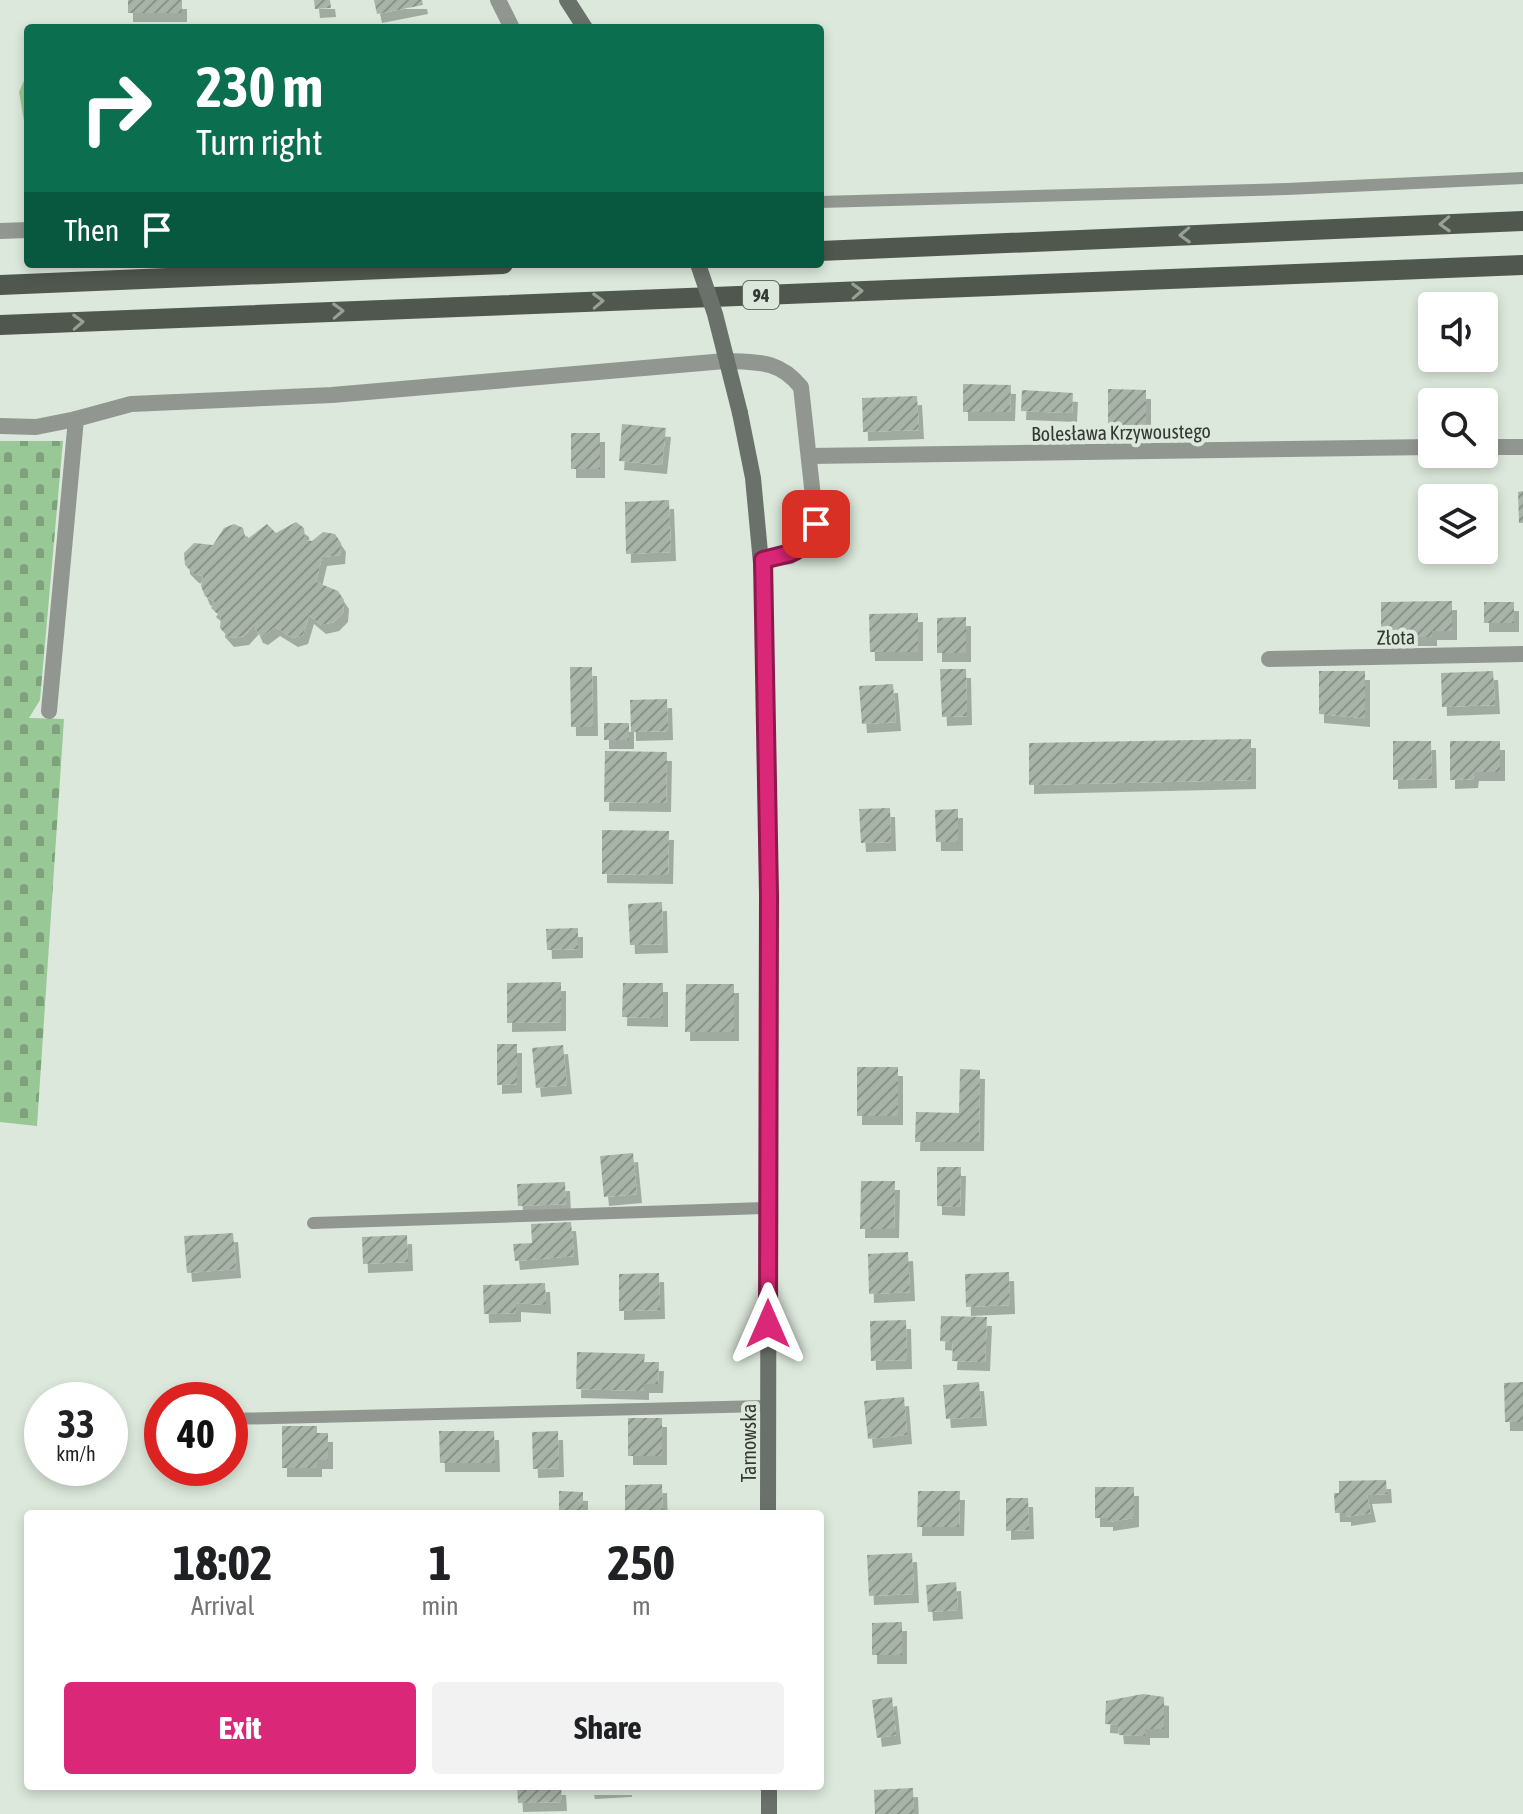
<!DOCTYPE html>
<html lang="en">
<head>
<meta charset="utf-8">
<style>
	:root { --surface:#fff; --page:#f2f2f2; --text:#202124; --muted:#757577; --accent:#db2777 }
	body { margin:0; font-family:"Asap Condensed",sans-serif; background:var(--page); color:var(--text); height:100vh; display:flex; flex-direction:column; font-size:30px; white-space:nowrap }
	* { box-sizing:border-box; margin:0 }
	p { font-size:26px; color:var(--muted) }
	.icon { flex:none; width:44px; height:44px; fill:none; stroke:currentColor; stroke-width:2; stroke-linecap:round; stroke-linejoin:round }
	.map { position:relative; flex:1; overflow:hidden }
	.side { position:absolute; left:24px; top:1510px; width:800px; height:280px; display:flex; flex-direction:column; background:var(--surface); border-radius:8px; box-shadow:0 4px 12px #0003 }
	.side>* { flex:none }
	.top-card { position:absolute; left:24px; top:24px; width:800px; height:244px; border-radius:8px; box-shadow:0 4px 12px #0003; background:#0b6e4f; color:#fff; overflow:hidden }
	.controls { position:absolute; left:1418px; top:292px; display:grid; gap:16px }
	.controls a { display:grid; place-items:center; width:80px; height:80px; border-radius:8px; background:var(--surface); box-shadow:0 4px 12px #0003; font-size:40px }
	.speed { position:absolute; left:24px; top:1382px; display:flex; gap:16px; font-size:40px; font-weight:700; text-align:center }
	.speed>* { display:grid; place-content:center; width:104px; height:104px; border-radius:50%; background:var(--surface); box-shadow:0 4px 12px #0003; line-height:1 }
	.speed small { font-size:20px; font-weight:400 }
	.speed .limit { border:12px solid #d22; background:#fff; color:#111 }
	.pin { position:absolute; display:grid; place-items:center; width:68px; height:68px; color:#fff; margin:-34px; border-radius:16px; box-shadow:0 4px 12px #0006 }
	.me { position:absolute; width:88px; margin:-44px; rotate:0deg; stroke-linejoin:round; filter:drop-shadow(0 0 6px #0008) }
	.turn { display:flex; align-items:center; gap:28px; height:168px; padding:0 40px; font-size:36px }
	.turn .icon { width:104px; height:104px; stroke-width:2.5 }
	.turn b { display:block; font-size:56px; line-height:68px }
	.then { display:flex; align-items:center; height:76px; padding:0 40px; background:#0003; gap:16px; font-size:30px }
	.eta { display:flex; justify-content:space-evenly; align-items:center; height:136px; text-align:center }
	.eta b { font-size:48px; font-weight:700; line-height:56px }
	.primary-button { display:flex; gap:16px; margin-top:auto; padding:16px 40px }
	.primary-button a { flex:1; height:92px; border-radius:8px; background:var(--accent); color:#fff; font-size:32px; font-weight:700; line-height:92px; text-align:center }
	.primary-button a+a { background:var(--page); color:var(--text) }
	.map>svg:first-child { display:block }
</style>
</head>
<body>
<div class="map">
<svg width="1523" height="1814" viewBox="0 0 1523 1814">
	<defs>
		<pattern id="forest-firs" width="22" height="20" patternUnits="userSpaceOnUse" patternTransform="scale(2)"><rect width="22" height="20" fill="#99c897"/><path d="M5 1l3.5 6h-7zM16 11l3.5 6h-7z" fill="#7ea37c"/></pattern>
		<pattern id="cemetery-stones" width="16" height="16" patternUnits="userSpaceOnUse" patternTransform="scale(2)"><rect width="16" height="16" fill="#99c897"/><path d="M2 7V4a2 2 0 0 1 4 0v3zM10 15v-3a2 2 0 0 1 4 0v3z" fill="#7ea37c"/></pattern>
		<pattern id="building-hatch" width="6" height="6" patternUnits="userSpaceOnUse" patternTransform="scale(2)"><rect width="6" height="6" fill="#a9b4a8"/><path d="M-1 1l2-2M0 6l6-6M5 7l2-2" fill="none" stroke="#8a938a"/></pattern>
		<filter id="shadow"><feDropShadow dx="5" dy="9" stdDeviation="0" flood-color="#0004"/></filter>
	</defs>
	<rect width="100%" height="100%" fill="#dce8db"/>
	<path fill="url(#forest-firs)" d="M28 71V144L19 92Z"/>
	<path fill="url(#cemetery-stones)" d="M0 441H63L40 700 29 718 64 719 37 1126 0 1122Z"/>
	<g fill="url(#building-hatch)" filter="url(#shadow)">
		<rect x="128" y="0" width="54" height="13"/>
		<path d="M314 0H330L331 8 315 9Z"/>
		<path d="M374 0H422L423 5 377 14Z"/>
		<path d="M963 384 1011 385 1010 412H963Z"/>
		<path d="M1108 389 1146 390V433L1108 432Z"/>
		<path d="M1022 390 1073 393 1072 413 1021 411Z"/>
		<path d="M917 396 919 430 863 432 862 398Z"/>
		<path d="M622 424 666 428 662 465 619 461Z"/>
		<rect x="571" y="433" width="29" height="36"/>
		<path d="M1523 491V523H1519L1518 492Z"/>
		<path d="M669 500 671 552 626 554 625 502Z"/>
		<path d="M296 522 304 528 305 540 312 541 323 532 335 534 341 543 340 555 322 557 316 582 338 591 344 600 343 613 334 622 321 625 309 615 303 635 293 638 275 627 263 636 258 634 254 625 244 636 229 638 220 628 221 617 211 608 215 602 205 596 201 586 203 576 194 574 185 565 184 553 194 543 213 545 224 528 234 524 243 528 246 540 267 524 276 533Z"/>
		<path d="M1452 601V631H1432V637H1409V631L1381 627V602Z"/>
		<rect x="1484" y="602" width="30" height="21"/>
		<path d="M918 613V652H870L869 614Z"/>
		<path d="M966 617V653H937V618Z"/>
		<path d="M570 667H592L593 727H571Z"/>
		<path d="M940 669H966L967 716 942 717Z"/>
		<path d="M1319 671H1365V718L1319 714Z"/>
		<path d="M1493 671 1495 705 1442 707 1441 673Z"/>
		<path d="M893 684 896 722 862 724 859 686Z"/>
		<path d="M667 699 668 731 631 732 630 700Z"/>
		<rect x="604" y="723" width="25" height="17"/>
		<path d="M1251 739V780L1029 785V743Z"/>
		<path d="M1393 741H1431L1432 779 1393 780Z"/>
		<path d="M1450 741H1500V772H1474L1473 779 1450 780Z"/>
		<path d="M605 751 667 752 666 803 604 802Z"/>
		<path d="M890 808 891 842 861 843 859 809Z"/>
		<path d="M958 809V842H936L935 810Z"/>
		<path d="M602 830 669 831 668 875 602 874Z"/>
		<path d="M662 902 663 944 630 945 628 904Z"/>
		<path d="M578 928V949L547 950 546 929Z"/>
		<path d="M561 982V1022L507 1023V983Z"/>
		<path d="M623 983H663V1018L622 1017Z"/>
		<path d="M686 984H734V1032H685Z"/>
		<path d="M497 1044H517V1084L497 1085Z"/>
		<path d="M563 1045 567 1085 536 1088 532 1048Z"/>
		<rect x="857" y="1067" width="41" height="49"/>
		<path d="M960 1069 980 1070 979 1142H915L916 1112 959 1113Z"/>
		<path d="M633 1153 637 1194 604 1197 600 1156Z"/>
		<path d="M937 1167H961L960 1207 937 1206Z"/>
		<path d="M861 1181H895L894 1229H860Z"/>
		<path d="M565 1182 566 1204 518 1206 517 1184Z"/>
		<path d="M571 1222 574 1256 515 1261 513 1244 532 1243 531 1224Z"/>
		<path d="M233 1233 236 1269 187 1273 184 1236Z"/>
		<path d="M407 1235 408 1262 363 1264 362 1237Z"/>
		<path d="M908 1252 910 1292 869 1294 868 1254Z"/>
		<path d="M1009 1272 1010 1305 966 1307 965 1274Z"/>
		<path d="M659 1273 660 1310 619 1311V1274Z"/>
		<path d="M545 1283 546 1305 516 1303V1313L484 1314 483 1285Z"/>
		<path d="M941 1316 987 1317 985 1362 952 1361 953 1342 940 1341Z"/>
		<path d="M906 1320 907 1360 871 1361 870 1321Z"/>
		<path d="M577 1352 645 1354 644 1362H659L658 1384H644V1391L576 1389Z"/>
		<path d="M979 1382 982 1417 946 1419 943 1385Z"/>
		<path d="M1523 1382V1422H1505L1504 1383Z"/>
		<path d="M904 1397 907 1435 868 1439 864 1401Z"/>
		<rect x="628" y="1418" width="34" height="38"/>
		<path d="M282 1426H317V1433H328V1460H317V1468H282Z"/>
		<path d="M439 1431H494L495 1463H440Z"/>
		<path d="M558 1431 559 1468 533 1469 532 1432Z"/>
		<path d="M1386 1480 1387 1494 1367 1495 1371 1513 1346 1517V1513H1335L1334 1493H1339V1481Z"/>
		<path d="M662 1484 663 1514H625V1485Z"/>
		<path d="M1095 1487H1134V1518L1108 1522V1518H1095Z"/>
		<path d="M559 1491 583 1492V1514H559Z"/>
		<path d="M918 1491H960L959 1527H917Z"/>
		<path d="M1006 1498H1028L1029 1530 1006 1531Z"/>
		<path d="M912 1553 914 1594 869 1596 867 1555Z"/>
		<path d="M956 1582 958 1610 928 1612 926 1585Z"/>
		<path d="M902 1622V1655H872V1623Z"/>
		<path d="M1143 1694 1164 1697V1729H1145V1736L1119 1735 1118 1725 1105 1724 1106 1701Z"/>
		<path d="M892 1697 896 1735 877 1738 872 1700Z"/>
		<path d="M517 1786H561L562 1802 518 1803Z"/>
		<path d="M589 1786H627V1788L590 1790Z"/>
		<path d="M913 1788 914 1814H875L874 1790Z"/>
	</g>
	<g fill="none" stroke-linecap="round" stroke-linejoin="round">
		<g stroke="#919691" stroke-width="12">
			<path d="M820 202 1287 189 1523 178"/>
			<path d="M313 1223 767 1208"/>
			<path d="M230 1419 768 1406"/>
		</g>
		<g stroke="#919691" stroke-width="16">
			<path d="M498 0 512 28"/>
			<path d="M0 231 28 230"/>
			<path d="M0 426 36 427 76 419"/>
			<path d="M1484 447H1523"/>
			<path d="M810 456 1432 447"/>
			<path d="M1269 659 1523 654"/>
			<path d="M49 711 76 419 131 404 332 395 725 361C758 362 779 360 801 387L816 524 805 545 790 556 763 560"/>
		</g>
		<g stroke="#6a716a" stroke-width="16">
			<path d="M567 0 585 28"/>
			<path d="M740 413 753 478 764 595 769 895 768 1514"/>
			<path d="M769 1786V1814"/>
		</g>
		<g stroke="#4f574e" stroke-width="20">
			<path d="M820 251 1523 221"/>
			<path d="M0 285 503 264"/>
			<path d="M0 325 1523 265"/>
		</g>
		<path stroke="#6a716a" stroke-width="16" d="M698 264 715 314 740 413"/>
	</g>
	<defs><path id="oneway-chevron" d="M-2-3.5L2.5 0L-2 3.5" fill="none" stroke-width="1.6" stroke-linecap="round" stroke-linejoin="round" transform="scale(2)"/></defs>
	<g stroke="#96a094">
		<use href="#oneway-chevron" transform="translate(1445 224) rotate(178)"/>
		<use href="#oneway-chevron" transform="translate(1185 235) rotate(178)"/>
		<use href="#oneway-chevron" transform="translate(857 291) rotate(-2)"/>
		<use href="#oneway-chevron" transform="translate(598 301) rotate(-2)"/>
		<use href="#oneway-chevron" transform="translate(338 311) rotate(-2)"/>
		<use href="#oneway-chevron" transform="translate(78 322) rotate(-2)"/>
	</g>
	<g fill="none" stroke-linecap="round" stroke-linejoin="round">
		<g stroke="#8e194d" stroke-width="20">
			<path id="route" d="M768 1324 769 895 763 560C794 551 800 557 816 524"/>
		</g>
		<use href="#route" stroke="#db2777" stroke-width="14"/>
	</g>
	<g text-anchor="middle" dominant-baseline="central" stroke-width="8" stroke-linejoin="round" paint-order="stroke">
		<rect fill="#dce8db" stroke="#676e66" stroke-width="2" x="743" y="281" width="36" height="28" rx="6"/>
		<g font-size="18" font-weight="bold" fill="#353934">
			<text x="761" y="295">94</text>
		</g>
		<g font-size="20" fill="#353934" stroke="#dce8db">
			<text transform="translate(1121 432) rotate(-1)">Bolesława Krzywoustego</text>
			<text transform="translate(1396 637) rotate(-1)">Złota</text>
			<text transform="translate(748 1443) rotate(-90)">Tarnowska</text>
		</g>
	</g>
</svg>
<div class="controls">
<a><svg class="icon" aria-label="sound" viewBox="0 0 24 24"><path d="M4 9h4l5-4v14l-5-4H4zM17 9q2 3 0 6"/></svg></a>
<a><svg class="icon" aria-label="search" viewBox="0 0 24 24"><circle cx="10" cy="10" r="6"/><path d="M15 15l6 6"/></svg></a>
<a><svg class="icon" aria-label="layers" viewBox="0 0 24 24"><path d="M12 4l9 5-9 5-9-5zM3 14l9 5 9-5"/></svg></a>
</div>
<div class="speed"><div>33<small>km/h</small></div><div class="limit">40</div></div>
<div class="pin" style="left:816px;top:524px;background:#d93025"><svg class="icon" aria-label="arrive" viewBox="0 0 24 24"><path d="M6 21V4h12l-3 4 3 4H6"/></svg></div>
<svg class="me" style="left:768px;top:1324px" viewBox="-20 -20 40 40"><path d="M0-17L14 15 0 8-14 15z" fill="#db2777" stroke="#fff" stroke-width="4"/></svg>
<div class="top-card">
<div class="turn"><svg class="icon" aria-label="right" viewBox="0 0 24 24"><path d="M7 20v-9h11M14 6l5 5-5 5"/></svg><div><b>230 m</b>Turn right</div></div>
<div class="then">Then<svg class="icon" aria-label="arrive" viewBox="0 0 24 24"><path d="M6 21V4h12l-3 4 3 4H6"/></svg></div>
</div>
<section class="side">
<div class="eta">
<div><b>18:02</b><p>Arrival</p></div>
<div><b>1</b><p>min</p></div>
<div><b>250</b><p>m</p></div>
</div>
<div class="primary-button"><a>Exit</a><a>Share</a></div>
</section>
</div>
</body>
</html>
